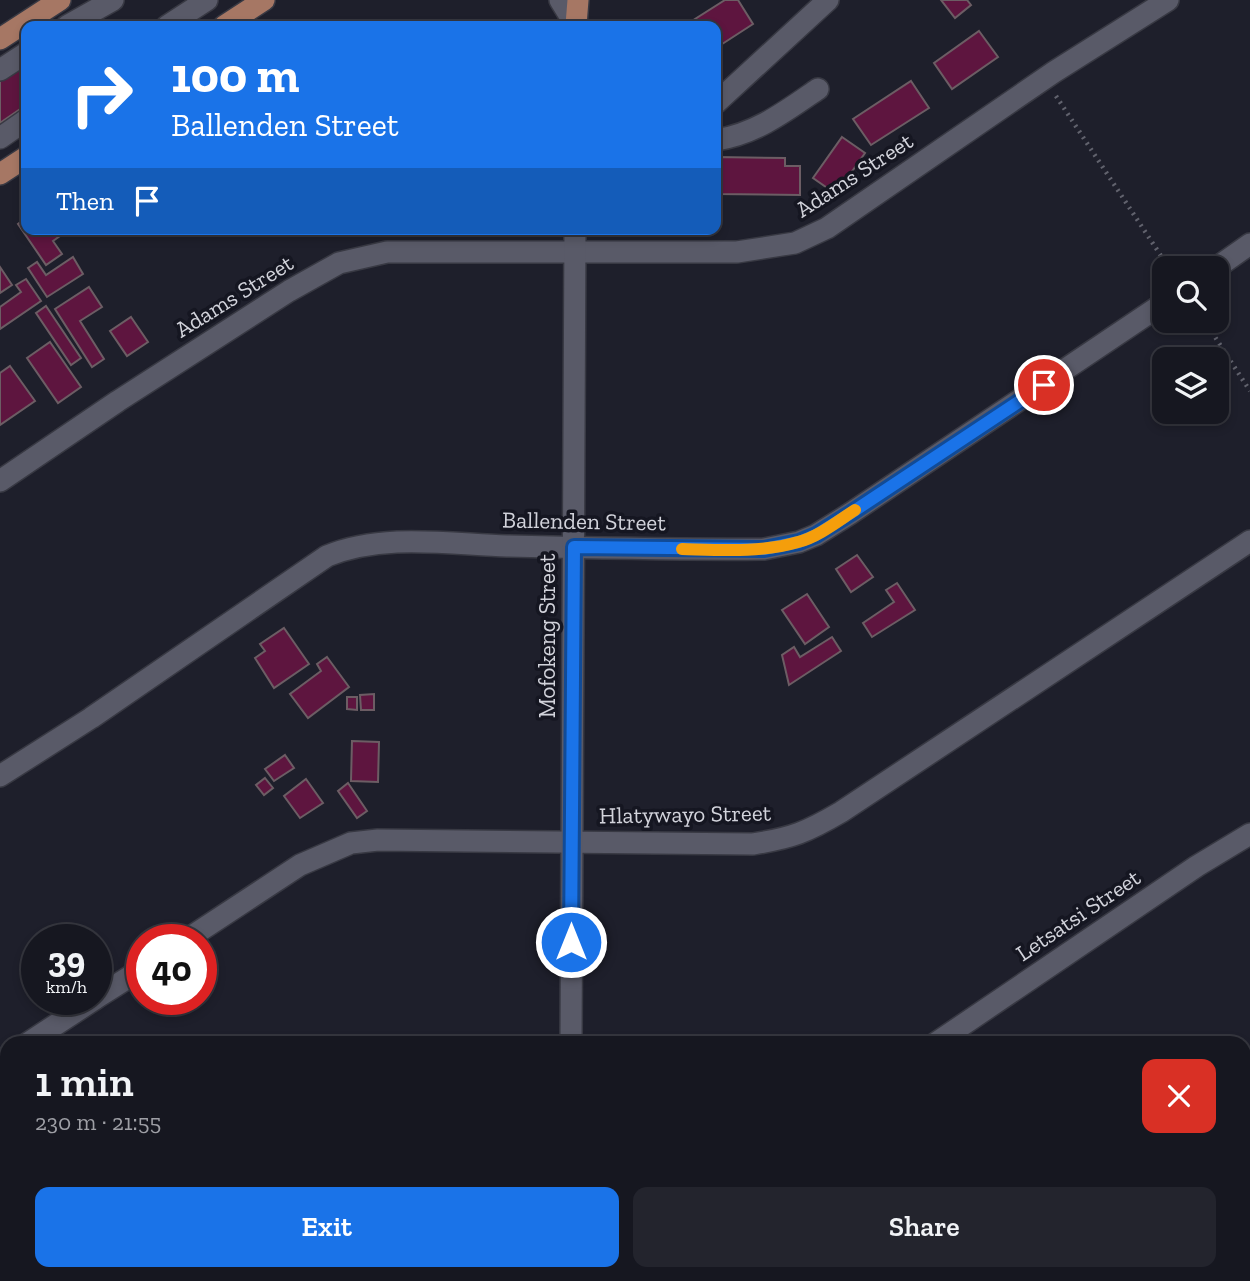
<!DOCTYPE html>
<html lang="en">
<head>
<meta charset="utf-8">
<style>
	:root { --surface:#161720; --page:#23242d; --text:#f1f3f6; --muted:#9e9fa5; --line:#35363e; --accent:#1a73e8 }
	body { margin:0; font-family:"Zilla Slab",serif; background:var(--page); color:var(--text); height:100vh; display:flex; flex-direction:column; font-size:26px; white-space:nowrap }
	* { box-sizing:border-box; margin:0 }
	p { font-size:23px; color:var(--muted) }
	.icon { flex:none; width:38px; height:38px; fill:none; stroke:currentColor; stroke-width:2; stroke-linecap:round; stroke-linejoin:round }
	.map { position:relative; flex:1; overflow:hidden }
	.sheet { position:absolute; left:0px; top:1036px; width:1251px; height:245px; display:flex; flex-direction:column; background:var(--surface); border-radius:21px 21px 0 0; box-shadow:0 4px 10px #0003,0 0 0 2px var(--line) }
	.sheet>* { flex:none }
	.banner { position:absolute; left:21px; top:21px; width:700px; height:214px; border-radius:14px; box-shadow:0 4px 10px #0003,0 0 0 2px var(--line); background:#1a73e8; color:#fff; overflow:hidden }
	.tools { position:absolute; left:1152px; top:256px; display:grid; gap:14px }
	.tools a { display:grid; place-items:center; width:77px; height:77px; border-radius:14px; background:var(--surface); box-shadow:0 4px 10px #0003,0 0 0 2px var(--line); font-size:35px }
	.speed { position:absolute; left:21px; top:924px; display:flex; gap:14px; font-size:35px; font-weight:700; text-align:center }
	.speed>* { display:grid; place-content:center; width:91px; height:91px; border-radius:50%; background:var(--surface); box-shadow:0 4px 10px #0003,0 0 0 2px var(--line); line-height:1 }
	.speed small { font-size:18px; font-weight:400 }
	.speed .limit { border:10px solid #d22; background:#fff; color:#111 }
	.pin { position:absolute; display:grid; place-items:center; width:60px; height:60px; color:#fff; margin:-30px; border:4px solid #fff; border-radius:50%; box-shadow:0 2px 7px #0007 }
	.me { position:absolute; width:77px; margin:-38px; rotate:0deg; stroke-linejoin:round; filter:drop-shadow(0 0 5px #0008) }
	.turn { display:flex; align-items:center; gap:24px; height:147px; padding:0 35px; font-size:32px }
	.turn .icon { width:91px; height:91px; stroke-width:2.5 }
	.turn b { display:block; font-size:49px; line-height:60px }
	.then { display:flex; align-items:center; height:66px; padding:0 35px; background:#0003; gap:14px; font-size:26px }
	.round { display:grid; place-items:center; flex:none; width:74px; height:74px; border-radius:14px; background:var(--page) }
	.summary { display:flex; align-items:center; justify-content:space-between; height:119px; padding:0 35px }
	h1 { font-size:42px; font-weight:600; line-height:52px }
	.cta { display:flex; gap:14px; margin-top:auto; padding:14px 35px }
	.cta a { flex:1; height:80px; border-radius:14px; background:var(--accent); color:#fff; font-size:28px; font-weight:600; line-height:80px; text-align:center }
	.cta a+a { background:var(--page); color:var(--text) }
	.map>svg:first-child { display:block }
</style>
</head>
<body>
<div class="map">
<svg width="1250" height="1281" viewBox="0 0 1250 1281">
	<rect width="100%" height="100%" fill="#1e1f2b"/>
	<g fill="#5e153f" stroke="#6c5d64" stroke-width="2">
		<path d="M725 0H738L753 24 716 48V26H684Z"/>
		<path d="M941 0H967L971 5 955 18Z"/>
		<path d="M979 31 998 57 952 89 934 63Z"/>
		<path d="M26 58V105L0 123V75Z"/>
		<path d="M911 81 929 108 871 145 853 119Z"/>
		<path d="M842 137 865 153 836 194 813 178Z"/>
		<path d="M716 157 785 158V166H800V195L716 194Z"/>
		<path d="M26 218V229H70L53 241 62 254 46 265 18 224Z"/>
		<path d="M73 257 83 274 47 297 28 268 37 262 46 275Z"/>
		<path d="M0 267 12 285 0 293Z"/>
		<path d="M26 279 41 301 0 329V307L21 292 16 285Z"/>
		<path d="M89 287 102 307 80 321 104 359 92 367 55 309Z"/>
		<path d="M46 306 81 358 71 365 36 313Z"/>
		<path d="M131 317 148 342 127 356 110 331Z"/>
		<path d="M50 342 81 387 58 403 27 358Z"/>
		<path d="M10 366 35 401 0 425V373Z"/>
		<path d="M857 555 873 577 851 592 836 569Z"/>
		<path d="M897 583 915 610 872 637 863 623 894 602 886 590Z"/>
		<path d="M807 594 829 627 805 644 782 610Z"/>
		<path d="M284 628 309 664 274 688 255 658 265 651 260 644Z"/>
		<path d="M832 637 841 651 789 685 782 655 794 647 800 657Z"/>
		<path d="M327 657 349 687 308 718 290 694 321 671 317 664Z"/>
		<path d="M374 694V710H361L360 695Z"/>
		<path d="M347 697H357V710L347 709Z"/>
		<path d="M352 741 379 742 378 782 351 781Z"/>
		<path d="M285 755 294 768 274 781 265 769Z"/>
		<path d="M265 778 273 788 264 795 256 785Z"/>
		<path d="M306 779 323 803 300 818 284 796Z"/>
		<path d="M348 783 367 811 357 818 338 791Z"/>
	</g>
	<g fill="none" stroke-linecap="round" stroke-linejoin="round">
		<g stroke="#383943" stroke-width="24">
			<g id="minor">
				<path d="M560 0 576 26"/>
				<path d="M67 26 113 0"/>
				<path d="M167 26 207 0"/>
				<path d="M0 70 26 53"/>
				<path d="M716 103 828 0"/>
				<path d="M0 138 26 120"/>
				<path d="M716 140C756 134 786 111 818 89"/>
				<path d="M1216 268 1250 244"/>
				<path d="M0 481 118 401 289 291 339 263 387 252H737L795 243 827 228 1054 72 1168 0"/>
				<path d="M0 776 91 718 327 556C383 533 448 544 507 546 593 548 678 550 764 549L799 542 816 535 851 513 1164 303"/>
				<path d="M186 940 300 865 351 843 378 840 753 844C792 838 807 832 841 812L1250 541"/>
				<path d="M96 998 142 969"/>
				<path d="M28 1043 95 999"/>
				<path d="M571 1043 575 229"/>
				<path d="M936 1043 1197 866 1250 834"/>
				<path d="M0 1062 7 1057"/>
				<path d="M1244 1135 1250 1131"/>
				<path d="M128 1281 139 1274"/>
				<path d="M569 1281V1274"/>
				<path d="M1025 1281 1036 1274"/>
			</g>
		</g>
		<g stroke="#383943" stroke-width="24">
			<g id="major">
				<path d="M576 25 578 0"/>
				<path d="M224 26 264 0"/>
				<path d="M0 39 60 0"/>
				<path d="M0 174 26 157"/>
			</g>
		</g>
		<g stroke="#61626d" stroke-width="4.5" stroke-dasharray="2 5" stroke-linecap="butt">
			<path d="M1056 96 1169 268"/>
			<path d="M1204 320 1250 391"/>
		</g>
		<use href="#minor" stroke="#595a68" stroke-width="21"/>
		<use href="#major" stroke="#a67764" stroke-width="21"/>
	</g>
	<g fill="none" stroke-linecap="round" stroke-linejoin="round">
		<g stroke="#114b97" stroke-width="18">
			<path id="route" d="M571 942 574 547 764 549 799 542 816 535 851 513 1044 385"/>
		</g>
		<use href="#route" stroke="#1a73e8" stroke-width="12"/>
		<path stroke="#f59e0b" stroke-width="12" d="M682 549C720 550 761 553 798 542 818 537 838 521 855 510"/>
	</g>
	<g text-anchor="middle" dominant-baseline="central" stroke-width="7" stroke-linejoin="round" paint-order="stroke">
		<g font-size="23" fill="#d2d3db" stroke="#151621">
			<text transform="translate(854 175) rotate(-33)">Adams Street</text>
			<text transform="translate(234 296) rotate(-32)">Adams Street</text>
			<text transform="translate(584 521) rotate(1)">Ballenden Street</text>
			<text transform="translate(547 636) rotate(-90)">Mofokeng Street</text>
			<text transform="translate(685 814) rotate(-1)">Hlatywayo Street</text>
			<text transform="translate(1078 915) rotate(-34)">Letsatsi Street</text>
		</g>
	</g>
</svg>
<div class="tools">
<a><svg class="icon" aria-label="search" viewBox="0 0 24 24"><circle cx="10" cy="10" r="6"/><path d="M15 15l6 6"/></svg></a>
<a><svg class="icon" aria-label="layers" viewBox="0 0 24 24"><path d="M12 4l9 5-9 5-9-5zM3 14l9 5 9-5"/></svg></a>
</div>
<div class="speed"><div>39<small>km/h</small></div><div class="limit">40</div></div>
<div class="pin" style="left:1044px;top:385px;background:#d93025"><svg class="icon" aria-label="arrive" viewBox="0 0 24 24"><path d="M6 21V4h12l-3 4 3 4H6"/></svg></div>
<svg class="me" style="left:571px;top:942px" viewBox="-20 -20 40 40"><circle r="17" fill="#1a73e8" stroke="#fff" stroke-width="3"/><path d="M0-11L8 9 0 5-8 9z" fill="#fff"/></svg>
<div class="banner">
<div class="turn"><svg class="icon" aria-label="right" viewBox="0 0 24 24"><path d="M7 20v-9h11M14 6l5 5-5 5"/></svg><div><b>100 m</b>Ballenden Street</div></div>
<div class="then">Then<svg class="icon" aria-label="arrive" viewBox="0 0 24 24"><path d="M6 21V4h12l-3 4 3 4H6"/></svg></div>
</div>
<section class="sheet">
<div class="summary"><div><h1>1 min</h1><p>230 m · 21:55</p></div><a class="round" style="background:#d93025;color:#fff"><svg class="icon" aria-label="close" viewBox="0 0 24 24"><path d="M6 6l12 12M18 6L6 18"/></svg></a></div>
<div class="cta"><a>Exit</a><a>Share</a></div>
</section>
</div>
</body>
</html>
